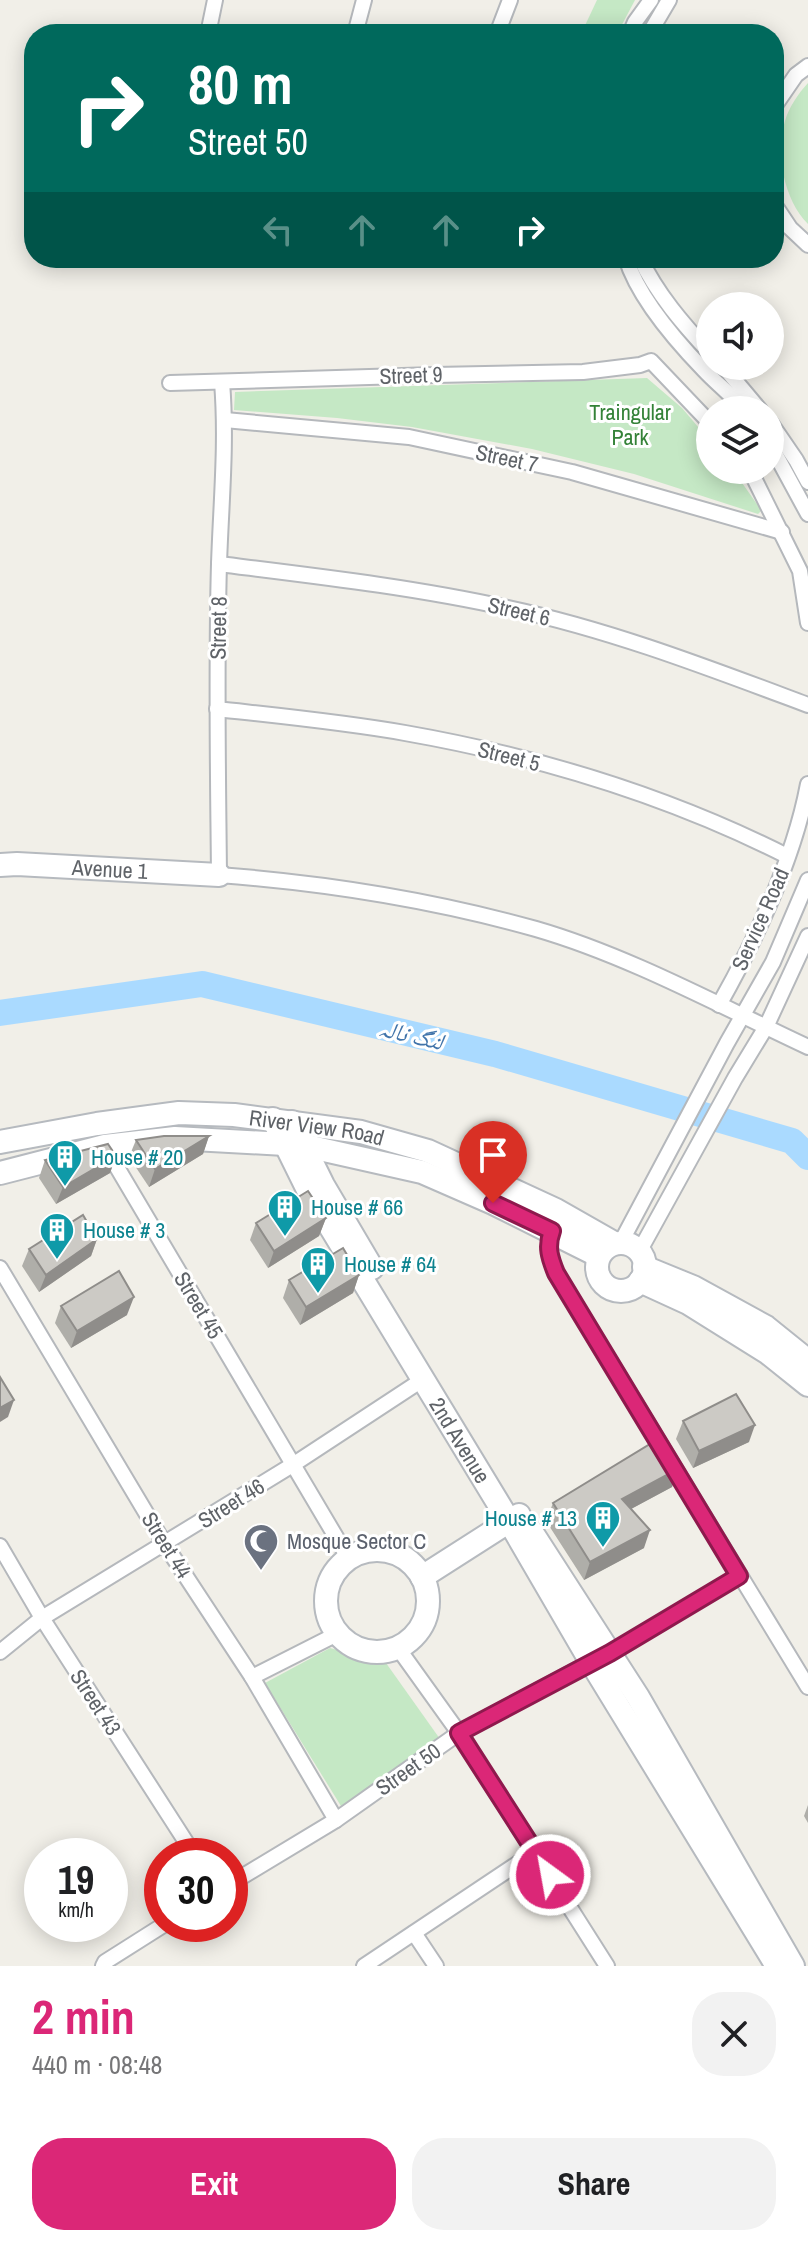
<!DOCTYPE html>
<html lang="en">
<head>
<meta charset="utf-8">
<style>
	:root { --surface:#fff; --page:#f2f2f2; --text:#202124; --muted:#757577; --accent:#db2777 }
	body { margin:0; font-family:"Archivo Narrow","Noto Naskh Arabic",sans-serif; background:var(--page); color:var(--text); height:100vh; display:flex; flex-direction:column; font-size:30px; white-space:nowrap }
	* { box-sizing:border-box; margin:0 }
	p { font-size:26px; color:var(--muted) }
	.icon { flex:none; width:44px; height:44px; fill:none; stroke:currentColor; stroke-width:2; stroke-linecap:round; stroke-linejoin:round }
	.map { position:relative; height:1966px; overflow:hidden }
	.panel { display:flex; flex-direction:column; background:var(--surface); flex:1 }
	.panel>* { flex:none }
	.top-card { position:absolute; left:24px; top:24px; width:760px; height:244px; border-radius:32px; box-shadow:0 4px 20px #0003; background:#00695c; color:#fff; overflow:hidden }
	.tools { position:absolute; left:696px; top:292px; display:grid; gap:16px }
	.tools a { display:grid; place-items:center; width:88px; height:88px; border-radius:50%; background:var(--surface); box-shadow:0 4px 20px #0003; font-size:40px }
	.speed { position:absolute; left:24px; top:1838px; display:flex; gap:16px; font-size:40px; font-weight:700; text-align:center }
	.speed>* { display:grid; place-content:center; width:104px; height:104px; border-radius:50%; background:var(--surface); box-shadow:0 4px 20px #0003; line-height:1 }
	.speed small { font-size:20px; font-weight:400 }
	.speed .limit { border:12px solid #d22; background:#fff; color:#111 }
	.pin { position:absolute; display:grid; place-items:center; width:68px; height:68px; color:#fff; margin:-82px -34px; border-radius:50% 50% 50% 0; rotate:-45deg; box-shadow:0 0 8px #0007 }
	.pin .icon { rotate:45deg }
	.me { position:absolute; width:88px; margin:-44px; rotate:328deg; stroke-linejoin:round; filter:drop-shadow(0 0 6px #0008) }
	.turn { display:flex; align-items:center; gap:28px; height:168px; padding:0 32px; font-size:36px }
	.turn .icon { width:104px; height:104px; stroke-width:2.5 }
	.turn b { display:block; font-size:56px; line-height:68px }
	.lanes { display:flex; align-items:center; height:76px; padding:0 32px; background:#0003; justify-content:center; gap:40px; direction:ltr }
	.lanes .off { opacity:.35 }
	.round { display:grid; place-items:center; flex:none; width:84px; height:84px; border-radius:32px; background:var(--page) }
	.overview { display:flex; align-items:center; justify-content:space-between; height:136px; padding:0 32px }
	h1 { font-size:48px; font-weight:800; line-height:60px; color:var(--accent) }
	.primary-button { display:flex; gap:16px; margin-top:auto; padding:16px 32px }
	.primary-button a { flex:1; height:92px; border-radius:32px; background:var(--accent); color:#fff; font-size:32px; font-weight:800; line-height:92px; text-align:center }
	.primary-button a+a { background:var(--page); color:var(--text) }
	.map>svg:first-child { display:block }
</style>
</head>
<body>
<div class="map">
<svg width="808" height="1966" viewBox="0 0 808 1966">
	<rect width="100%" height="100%" fill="#f1efe8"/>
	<g fill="#c5e8c5">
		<path d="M597 0H635L617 34H581Z"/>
		<path d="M808 83V224C784 200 775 154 785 121 789 107 798 94 808 83Z"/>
		<path d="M647 378 682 408 710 441V470H733L759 507 761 511 758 514 634 474 532 449 412 427 337 418 234 410 235 392Z"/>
		<path d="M330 1648 386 1663 440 1739 341 1806 265 1683Z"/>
	</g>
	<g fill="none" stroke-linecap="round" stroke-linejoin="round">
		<path stroke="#aadaff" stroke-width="26" d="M0 1013 202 984 495 1054 792 1141 808 1157"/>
		<g stroke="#b5b8bc" stroke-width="18">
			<g id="street">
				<path d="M208 34 215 0"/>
				<path d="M355 34 364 0"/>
				<path d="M497 34 510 0"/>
				<path d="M630 34 635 22 651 0"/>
				<path d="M649 34 669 0"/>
				<path d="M774 107 796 75 808 66"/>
				<path d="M774 204 790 228 808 245"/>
				<path d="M626 258C638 297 676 341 704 370 717 384 732 395 744 410"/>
				<path d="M640 258C657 294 683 324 710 353"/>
				<path d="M723 366 760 410"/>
				<path d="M222 382C227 443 221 503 219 564 216 668 218 771 219 875 325 883 433 900 536 929 629 956 720 1006 808 1047"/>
				<path d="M170 383 435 375 583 372 640 365 651 361 710 423"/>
				<path d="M225 420 409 437 572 472 782 532"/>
				<path d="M770 422 796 460 808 482"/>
				<path d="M770 444 808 514"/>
				<path d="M750 470 800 571 808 623"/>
				<path d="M219 564C315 576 413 587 508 608 611 630 709 668 808 705"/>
				<path d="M217 709C280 716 343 722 405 733 536 756 668 796 787 856"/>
				<path d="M719 1005C756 939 794 859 808 784"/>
				<path d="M105 1147 349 1559"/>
				<path d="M552 1231C546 1247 550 1258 556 1273L808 1687"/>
				<path d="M620 1244 727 1043 773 962 808 880"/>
				<path d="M639 1252 735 1078 766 1027 808 936"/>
				<path d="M0 1268 164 1543 252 1677 336 1820"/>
				<path d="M0 1546 42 1618 195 1856"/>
				<path d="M398 1648 459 1733 607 1966"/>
				<path d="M0 1652 42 1618 294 1464 422 1380"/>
				<path d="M610 1653 739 1576"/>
				<path d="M252 1677 337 1634"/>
				<path d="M230 1884 336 1820 459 1733 591 1662"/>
				<path d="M414 1933 436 1966"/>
				<path d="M103 1966 105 1962 165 1924"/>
				<path d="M364 1966 535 1852"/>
			</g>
		</g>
		<g stroke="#b6babf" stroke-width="26">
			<g id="secondary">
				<path id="s1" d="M0 865 17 864 219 875"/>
				<path id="s2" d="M273 1119 308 1190 509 1521 591 1662 777 1966"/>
				<path d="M292 1122 323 1185 372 1268"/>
				<path id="s3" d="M0 1142 97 1124 179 1113 234 1115 361 1132 428 1151 556 1210 614 1243"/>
				<path d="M0 1173 105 1146 175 1138 302 1145 422 1172 493 1203 599 1256"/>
				<circle cx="621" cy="1267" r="24"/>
				<path d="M644 1267 693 1287 766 1327 808 1361"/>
				<path d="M640 1281 688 1303 768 1353 808 1385"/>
				<path d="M531 1531 638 1697 793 1966"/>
				<circle cx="377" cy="1601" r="51"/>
				<path d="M422 1577 519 1515"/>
			</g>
		</g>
		<use href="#street" stroke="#fff" stroke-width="14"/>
		<use href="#secondary" stroke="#fff" stroke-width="22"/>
	</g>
	<g fill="#afaea9">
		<path d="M209 1136 203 1154 149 1187 129 1157 136 1140Z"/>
		<path d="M116 1156 110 1173 56 1204 39 1178 45 1160Z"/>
		<path d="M326 1218 319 1236 268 1268 250 1240 256 1223Z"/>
		<path d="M97 1239 91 1256 39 1292 22 1266 29 1249Z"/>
		<path d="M359 1275 353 1293 300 1325 283 1298 289 1280Z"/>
		<path d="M61 1306 127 1315 71 1348 55 1323Z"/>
		<path d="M683 1421 749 1442 693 1468 676 1439Z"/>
		<path d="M678 1469 672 1487 631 1509 644 1548 584 1580 546 1521 553 1503Z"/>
		<path d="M808 1805V1823L804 1816Z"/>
	</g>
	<g fill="#8f8d8a">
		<path d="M209 1136 203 1154 149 1187 155 1169Z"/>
		<path d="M116 1156 110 1173 56 1204 63 1187Z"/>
		<path d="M326 1218 319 1236 268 1268 274 1251Z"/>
		<path d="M97 1239 91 1256 39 1292 46 1275Z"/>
		<path d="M359 1275 353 1293 300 1325 306 1307Z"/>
		<path d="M134 1297 127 1315 71 1348 77 1331Z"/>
		<path d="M14 1400 8 1417 0 1422V1408Z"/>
		<path d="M755 1425 749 1442 693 1468 699 1451Z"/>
		<path d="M678 1469 672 1487 616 1517 622 1499Z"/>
		<path d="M650 1530 644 1548 584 1580 590 1562Z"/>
	</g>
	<g fill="#cccac5" stroke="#8f8d8a" stroke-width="2">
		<path d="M164 1136H209L155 1169 136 1140Z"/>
		<path d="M108 1144 116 1156 63 1187 45 1160Z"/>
		<path d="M308 1191 326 1218 274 1251 256 1223Z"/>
		<path d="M83 1215 97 1239 46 1275 29 1249Z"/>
		<path d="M343 1248 359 1275 306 1307 289 1280Z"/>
		<path d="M119 1271 134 1297 77 1331 61 1306Z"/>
		<path d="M0 1377 14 1400 0 1408Z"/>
		<path d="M736 1394 755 1425 699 1451 683 1421Z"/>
		<path d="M660 1438 678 1469 622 1499 650 1530 590 1562 553 1503Z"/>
	</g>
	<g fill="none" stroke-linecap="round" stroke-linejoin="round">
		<g stroke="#8e194d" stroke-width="20">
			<path id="route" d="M493 1203 552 1231C546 1247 550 1258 556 1273L739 1576 610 1653 459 1733 550 1875"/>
		</g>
		<use href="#route" stroke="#db2777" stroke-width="14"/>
	</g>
	<defs>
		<g id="building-pin" transform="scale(1.8)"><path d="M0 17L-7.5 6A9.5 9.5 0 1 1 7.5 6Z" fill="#0f9aa8" stroke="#fff"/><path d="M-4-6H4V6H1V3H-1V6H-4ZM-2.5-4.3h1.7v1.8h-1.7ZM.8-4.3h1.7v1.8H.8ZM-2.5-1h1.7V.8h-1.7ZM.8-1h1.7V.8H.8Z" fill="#fff"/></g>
		<g id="mosque-pin" transform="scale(1.8)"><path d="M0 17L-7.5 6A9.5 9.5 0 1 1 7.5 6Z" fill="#6b7280" stroke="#fff"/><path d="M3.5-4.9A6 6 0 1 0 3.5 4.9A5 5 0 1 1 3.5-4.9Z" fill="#fff"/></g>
	</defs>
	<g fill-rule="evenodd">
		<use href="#building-pin" x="65" y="1157"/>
		<use href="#building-pin" x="285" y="1207"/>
		<use href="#building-pin" x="57" y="1230"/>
		<use href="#building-pin" x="318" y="1264"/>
		<use href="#building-pin" x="603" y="1518"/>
		<use href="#mosque-pin" x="261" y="1541"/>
	</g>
	<g text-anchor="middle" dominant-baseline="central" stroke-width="6" stroke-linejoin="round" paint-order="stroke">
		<g font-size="22" fill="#5f6368" stroke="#fff">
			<text transform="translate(411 375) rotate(-2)">Street 9</text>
			<text transform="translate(507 458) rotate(12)">Street 7</text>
			<text transform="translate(519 611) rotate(13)">Street 6</text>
			<text transform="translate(218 628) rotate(-89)">Street 8</text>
			<text transform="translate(509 756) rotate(14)">Street 5</text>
			<text stroke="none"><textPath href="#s1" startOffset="110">Avenue 1</textPath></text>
			<text transform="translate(760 919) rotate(-66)">Service Road</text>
			<text stroke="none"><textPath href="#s3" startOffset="320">River View Road</textPath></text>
			<text transform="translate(199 1305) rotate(59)">Street 45</text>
			<text stroke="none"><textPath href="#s2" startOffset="372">2nd Avenue</textPath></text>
			<text transform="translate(231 1503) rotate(-32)">Street 46</text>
			<text transform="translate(167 1545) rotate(58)">Street 44</text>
			<text transform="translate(96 1702) rotate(57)">Street 43</text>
			<text transform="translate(408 1769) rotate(-35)">Street 50</text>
		</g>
		<g font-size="22" fill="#348238" stroke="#fff">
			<text x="630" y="412">Traingular<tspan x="630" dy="25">Park</tspan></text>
		</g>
		<g font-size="22" fill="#0d838f" stroke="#fff" text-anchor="start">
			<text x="91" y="1157">House # 20</text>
			<text x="311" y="1207">House # 66</text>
			<text x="83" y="1230">House # 3</text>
			<text x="344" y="1264">House # 64</text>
			<text x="577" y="1518" text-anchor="end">House # 13</text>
		</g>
		<g font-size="22" fill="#5b616d" stroke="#fff" text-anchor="start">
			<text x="287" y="1541">Mosque Sector C</text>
		</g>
		<g font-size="24" font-style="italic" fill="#4174aa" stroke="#fff">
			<text transform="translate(411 1034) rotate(13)">لنگ نالہ</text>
		</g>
	</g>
</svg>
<div class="tools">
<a><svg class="icon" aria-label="sound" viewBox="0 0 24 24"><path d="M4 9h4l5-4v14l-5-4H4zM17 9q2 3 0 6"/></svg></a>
<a><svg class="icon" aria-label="layers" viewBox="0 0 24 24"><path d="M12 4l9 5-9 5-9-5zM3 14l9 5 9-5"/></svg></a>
</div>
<div class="speed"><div>19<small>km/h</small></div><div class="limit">30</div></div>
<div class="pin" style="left:493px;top:1203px;background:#d93025"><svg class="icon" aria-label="arrive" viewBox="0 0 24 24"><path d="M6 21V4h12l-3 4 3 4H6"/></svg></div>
<svg class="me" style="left:550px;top:1875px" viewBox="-20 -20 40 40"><circle r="17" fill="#db2777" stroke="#fff" stroke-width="3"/><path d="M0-11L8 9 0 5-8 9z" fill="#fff"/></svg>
<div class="top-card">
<div class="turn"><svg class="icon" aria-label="right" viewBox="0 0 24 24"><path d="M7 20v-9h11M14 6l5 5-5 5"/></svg><div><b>80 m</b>Street 50</div></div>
<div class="lanes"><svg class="icon off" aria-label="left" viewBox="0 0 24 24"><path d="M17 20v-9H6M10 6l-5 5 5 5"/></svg><svg class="icon off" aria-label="ahead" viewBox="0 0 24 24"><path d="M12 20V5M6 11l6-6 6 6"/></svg><svg class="icon off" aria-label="ahead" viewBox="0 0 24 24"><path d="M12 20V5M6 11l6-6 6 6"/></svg><svg class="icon" aria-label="right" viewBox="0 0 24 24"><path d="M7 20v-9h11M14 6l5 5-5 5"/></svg></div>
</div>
</div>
<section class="panel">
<div class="overview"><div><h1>2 min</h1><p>440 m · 08:48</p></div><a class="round"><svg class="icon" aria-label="close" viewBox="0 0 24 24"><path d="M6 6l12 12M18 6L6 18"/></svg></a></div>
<div class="primary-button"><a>Exit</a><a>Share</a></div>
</section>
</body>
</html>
